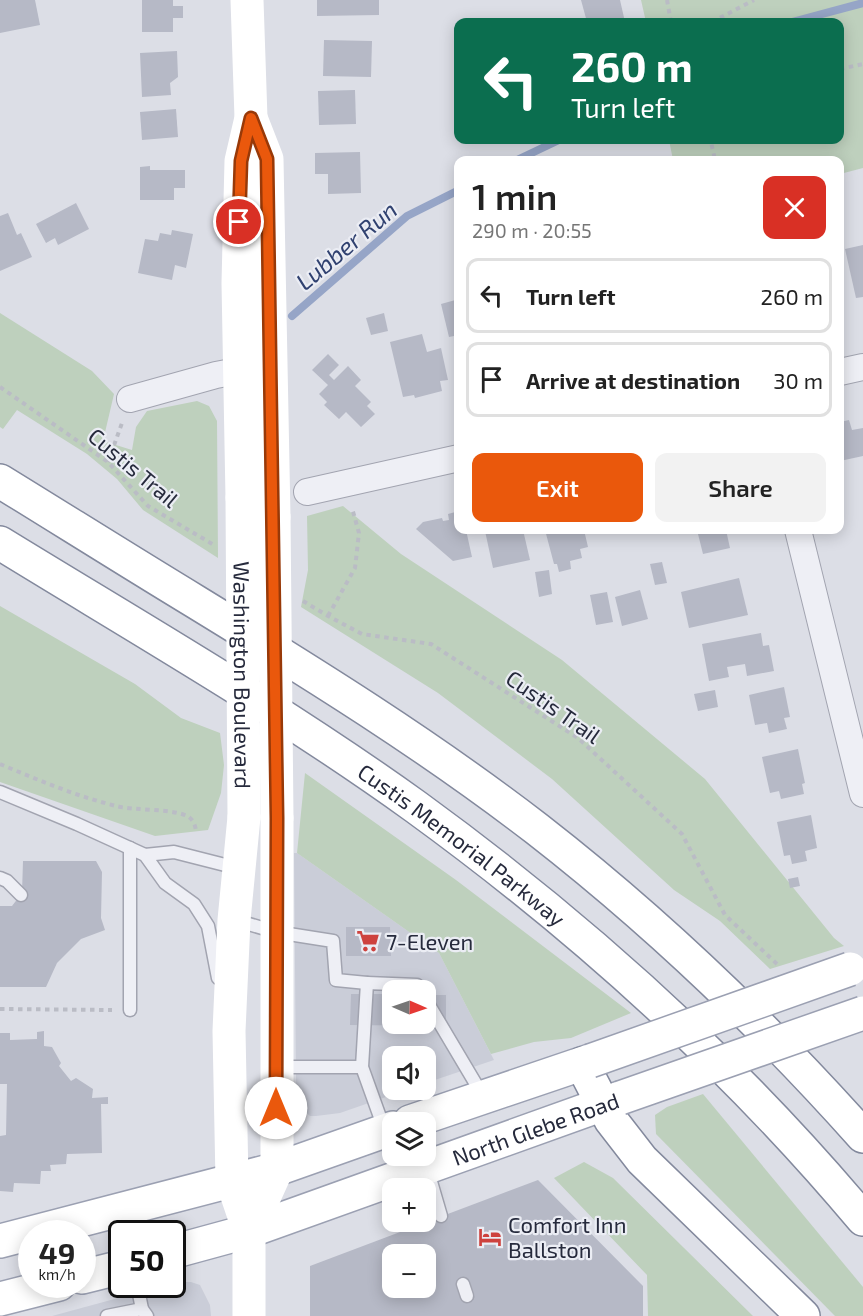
<!DOCTYPE html>
<html lang="en">
<head>
<meta charset="utf-8">
<style>
	:root { --surface:#fff; --page:#f2f2f2; --text:#222; --muted:#767676; --line:#e0e0e0; --accent:#ea580c }
	body { margin:0; font-family:"Exo 2",sans-serif; background:var(--page); color:var(--text); height:100vh; display:flex; flex-direction:column; font-size:22px; white-space:nowrap }
	* { box-sizing:border-box; margin:0 }
	p { font-size:20px; color:var(--muted) }
	.icon { flex:none; width:33px; height:33px; fill:none; stroke:currentColor; stroke-width:2; stroke-linecap:round; stroke-linejoin:round }
	.map { position:relative; flex:1; overflow:hidden }
	.drawer { position:absolute; left:454px; top:156px; width:390px; height:378px; display:flex; flex-direction:column; background:var(--surface); border-radius:12px; box-shadow:0 3px 15px #0003 }
	.drawer>* { flex:none }
	.top-card { position:absolute; left:454px; top:18px; width:390px; height:126px; border-radius:12px; box-shadow:0 3px 15px #0003; background:#0b6e4f; color:#fff; overflow:hidden }
	.needle { width:39px; rotate:92deg }
	.fabs { position:absolute; left:382px; top:980px; display:grid; gap:12px }
	.fabs a { display:grid; place-items:center; width:54px; height:54px; border-radius:12px; background:var(--surface); box-shadow:0 3px 15px #0003; font-size:30px }
	.speed { position:absolute; left:18px; top:1220px; display:flex; gap:12px; font-size:30px; font-weight:700; text-align:center }
	.speed>* { display:grid; place-content:center; width:78px; height:78px; border-radius:50%; background:var(--surface); box-shadow:0 3px 15px #0003; line-height:1 }
	.speed small { font-size:15px; font-weight:400 }
	.speed .limit { border:3px solid #111; border-radius:9px; background:#fff; color:#111 }
	.pin { position:absolute; display:grid; place-items:center; width:51px; height:51px; color:#fff; margin:-26px; border:3px solid #fff; border-radius:50%; box-shadow:0 2px 6px #0007 }
	.me { position:absolute; width:66px; margin:-33px; rotate:0deg; stroke-linejoin:round; filter:drop-shadow(0 0 4px #0008) }
	.turn { display:flex; align-items:center; gap:21px; height:126px; padding:0 18px; font-size:27px }
	.turn .icon { width:78px; height:78px; stroke-width:2.5 }
	.turn b { display:block; font-size:42px; line-height:51px }
	.round { display:grid; place-items:center; flex:none; width:63px; height:63px; border-radius:12px; background:var(--page) }
	.headline { display:flex; align-items:center; justify-content:space-between; height:102px; padding:0 18px }
	h1 { font-size:36px; font-weight:600; line-height:45px }
	.cta { display:flex; gap:12px; margin-top:auto; padding:12px 18px }
	.cta a { flex:1; height:69px; border-radius:12px; background:var(--accent); color:#fff; font-size:24px; font-weight:600; line-height:69px; text-align:center }
	.cta a+a { background:var(--page); color:var(--text) }
	ul { padding:0; list-style:none }
	li { display:flex; align-items:center; gap:18px; height:75px; margin:0 12px 9px; padding:0 6px; border:3px solid var(--line); border-radius:12px }
	li div { flex:1 }
	li b { display:block; font-size:22px }
	li em { font-style:normal }
	.map>svg:first-child { display:block }
</style>
</head>
<body>
<div class="map">
<svg width="863" height="1316" viewBox="0 0 863 1316">
	<rect width="100%" height="100%" fill="#dcdee6"/>
	<g fill="#cacdd8" fill-rule="evenodd">
		<path d="M294 853H297L439 953 494 1060 426 1083V1056H393V1089H409L340 1113 316 1116H310L303 1110 297 1095 296 1080ZM393 990H426V1023H393Z"/>
		<path d="M177 1282H191L200 1285 210 1305 211 1316H52Z"/>
	</g>
	<g fill="#bed0bd">
		<path d="M641 0H863V168L840 174V160H673L669 140H840V22H646Z"/>
		<path d="M0 313 92 371 114 394 103 441 132 450 136 427 147 411 197 401 209 406 217 421 218 558 143 510 117 479 87 454 17 410 3 429 0 427Z"/>
		<path d="M343 506 401 554 562 660 705 779 834 938 844 946 770 969 720 921 674 890 552 779 438 693 301 607 308 570 307 516Z"/>
		<path d="M0 606 135 684 181 718 220 733 224 765 221 793 208 830 155 836 0 782Z"/>
		<path d="M305 773 456 880 631 1013 571 1038 534 1042 491 1054 439 953 297 853Z"/>
		<path d="M703 1094 863 1287V1316H835L656 1134 655 1115 667 1107Z"/>
		<path d="M584 1162 613 1178 753 1316H648L647 1275 554 1178Z"/>
	</g>
	<g fill="none" stroke-linecap="round" stroke-linejoin="round">
		<g stroke="#96a5c7" stroke-width="8">
			<path d="M792 22 863 3"/>
			<path d="M517 160 559 140"/>
			<path d="M292 316 407 216 459 190"/>
		</g>
	</g>
	<g fill="#b6b9c6" fill-rule="evenodd">
		<path d="M0 0H35L40 25 0 33Z"/>
		<path d="M142 0H173V6H183V18H173V32H142Z"/>
		<path d="M317 0H379V15L317 16Z"/>
		<path d="M581 0H620L625 22H587Z"/>
		<path d="M324 40 372 41 371 77 323 76Z"/>
		<path d="M177 51 178 77 170 83 171 95 142 97 140 53Z"/>
		<path d="M355 90 356 124 319 125 318 91Z"/>
		<path d="M176 109 178 137 142 140 140 112Z"/>
		<path d="M360 152 361 193 328 194V174H315V153Z"/>
		<path d="M150 166V170H185V188H174V200H140V167Z"/>
		<path d="M76 203 89 229 58 245 55 238 46 243 36 224Z"/>
		<path d="M8 213 17 235 21 233 32 257 0 271V216Z"/>
		<path d="M172 230 193 234 186 268 175 265 172 280 138 273 145 239 158 241 160 233 171 235Z"/>
		<path d="M863 245V297L856 298 845 249Z"/>
		<path d="M459 299V335L449 337 441 304Z"/>
		<path d="M384 313 388 331 371 335 366 318Z"/>
		<path d="M422 334 427 352 441 348 448 380 440 381 442 391 415 398 414 395 403 397 390 342Z"/>
		<path d="M328 354 339 365 329 375 334 380 348 366 361 380 355 386 371 402 367 406 375 414 361 427 346 412 339 419 324 405 327 402 319 394 328 385 312 370Z"/>
		<path d="M849 420 852 430 863 428V456L840 461V422Z"/>
		<path d="M459 511V530H466L472 557 453 561 416 529 423 522 442 518 443 521 449 520 448 514Z"/>
		<path d="M491 530H523L530 560 493 568 485 531Z"/>
		<path d="M545 530H584L588 547 580 549 582 558 570 561 571 569 559 572 557 564H554Z"/>
		<path d="M697 530H726L730 548 703 554Z"/>
		<path d="M662 562 667 583 655 585 650 564Z"/>
		<path d="M549 570 552 594 539 597 535 572Z"/>
		<path d="M739 578 748 615 689 628 681 592Z"/>
		<path d="M640 590 648 619 622 626 615 597Z"/>
		<path d="M607 592 613 622 596 625 590 595Z"/>
		<path d="M761 633 763 646 769 645 774 671 747 676 745 664 727 667 729 677 709 681 702 644Z"/>
		<path d="M784 687 790 717 784 718 787 729 769 733 767 723 755 725 749 695Z"/>
		<path d="M715 690 718 707 698 711 694 694Z"/>
		<path d="M798 749 805 783 802 784 804 794 781 799 779 791 770 793 762 757Z"/>
		<path d="M811 815 817 848 805 851 807 861 792 864 790 855 784 856 777 822Z"/>
		<path d="M23 861H96L102 872 101 918 105 930 81 939 57 963 46 987H0V906H12L22 893Z"/>
		<path d="M798 877 800 886 790 888 788 879Z"/>
		<path d="M346 927H390L391 956H346Z"/>
		<path d="M351 994H393V1023H426V995H446V1026L350 1025Z"/>
		<path d="M44 1031V1046L52 1047 61 1063 59 1066 71 1081 76 1078 93 1089 92 1098 108 1097V1104H101L102 1153 67 1154 66 1164 50 1165 51 1171H41L40 1184 14 1183 13 1192 0 1191V1136L6 1135 7 1084H0V1033H10V1040L37 1039V1032Z"/>
		<path d="M538 1180 643 1286V1316H310V1266ZM393 1254H426V1287H393Z"/>
	</g>
	<g fill="none" stroke-linecap="round" stroke-linejoin="round">
		<g stroke="#a2a4b0" stroke-width="15">
			<g id="service">
				<path d="M0 792 77 824 145 855 165 883 194 904 208 926 218 978"/>
				<path d="M130 848V1010"/>
				<path d="M145 855 174 852 237 868"/>
				<path d="M0 878 7 881 21 895"/>
				<path d="M235 920 276 932 333 941 336 980 367 983"/>
				<path d="M426 1000 483 1096"/>
				<path d="M279 1067H362"/>
				<path d="M385 1131 362 1067 367 983 417 985 420 990"/>
				<path d="M427 1168 441 1216"/>
				<path d="M137 1284 142 1309 147 1316"/>
				<path d="M463 1284 467 1296"/>
				<path d="M107 1316 142 1309"/>
			</g>
		</g>
		<g stroke="#a2a4b0" stroke-width="28">
			<g id="minor">
				<path d="M840 372 863 367"/>
				<path d="M130 399 216 375 258 367"/>
				<path d="M307 492 459 458"/>
				<path d="M798 530 863 794"/>
			</g>
		</g>
		<g stroke="#9ba0b2" stroke-width="36">
			<g id="primary">
				<path d="M410 1122 590 1061"/>
				<path d="M0 1241 277 1169 393 1128"/>
				<path id="s1" d="M172 1252 249 1231 620 1098"/>
				<path d="M82 1277 122 1267"/>
				<path d="M0 1299 59 1284"/>
			</g>
		</g>
		<g stroke="#83899d" stroke-width="36">
			<g id="motorway">
				<path d="M0 481C65 521 130 562 196 602 312 673 428 745 537 829 654 920 764 1025 863 1136"/>
				<path id="s2" d="M0 543C140 629 283 711 416 807 581 927 732 1063 863 1219"/>
				<path d="M582 1064 611 1120 642 1160 803 1316"/>
			</g>
		</g>
		<g stroke="#babcc5" stroke-width="4" stroke-dasharray="4.5 4.5" stroke-linecap="butt">
			<path d="M667 0 671 22"/>
			<path d="M712 22 754 0"/>
			<path d="M840 69 863 64"/>
			<path d="M705 140 711 142 715 160"/>
			<path d="M0 387 108 462 148 506 214 545"/>
			<path d="M108 462 122 423"/>
			<path d="M303 601 328 616 362 634 431 644 578 738 682 834 725 915 777 964"/>
			<path d="M328 616 355 568 359 533 352 508"/>
			<path d="M0 764C38 780 76 796 116 806 135 811 174 808 189 817 194 821 196 827 196 833"/>
			<path d="M0 1009 112 1010"/>
		</g>
		<use href="#service" stroke="#eeeff5" stroke-width="12"/>
		<use href="#minor" stroke="#eeeff5" stroke-width="26"/>
		<g stroke="#fff" stroke-width="33">
			<path d="M251 118 267 159 274 517"/>
			<path d="M242 498 238 283 241 161 251 118 247 0"/>
			<path d="M244 817 234 920 229 1031 232 1181 249 1231V1316"/>
			<path d="M249 1231 277 1169V818"/>
		</g>
		<use href="#primary" stroke="#fff" stroke-width="33"/>
		<use href="#motorway" stroke="#fff" stroke-width="33"/>
		<g stroke="#9ba0b2" stroke-width="36" stroke-linecap="butt">
			<g id="primary-bridge">
				<path d="M590 1061 850 969"/>
				<path d="M620 1098 863 1013"/>
			</g>
		</g>
		<g stroke="#fff" stroke-width="33">
			<path id="s3" d="M242 498 244 817"/>
			<path d="M274 517 277 818"/>
		</g>
		<use href="#primary-bridge" stroke="#fff" stroke-width="33"/>
	</g>
	<g fill="none" stroke-linecap="round" stroke-linejoin="round">
		<g stroke="#983908" stroke-width="15">
			<path id="route" d="M239 222 241 161 251 118 267 159 277 818 276 1108"/>
		</g>
		<use href="#route" stroke="#ea580c" stroke-width="10"/>
	</g>
	<defs>
		<g id="supermarket-bare" transform="scale(1.8)"><path d="M-6-5.5h2.5l.6 2H6L4.5 2H-2.5L-4.4-4H-6ZM-1.5 3.2a1.3 1.3 0 1 0 .1 0ZM3 3.2a1.3 1.3 0 1 0 .1 0Z" fill="#ce423e" stroke="#ebedf4" stroke-width="2.5" paint-order="stroke"/></g>
		<g id="hotel-bare" transform="scale(1.8)"><path d="M-6-4.5h1.5V1H6V5H4.5V3h-9V5H-6ZM-4 0a1.8 1.8 0 1 1 3.6 0ZM.5 0V-2.5h3Q6-2.5 6 0Z" fill="#ce423e" stroke="#ebedf4" stroke-width="2.5" paint-order="stroke"/></g>
	</defs>
	<g fill-rule="evenodd">
		<use href="#supermarket-bare" x="368" y="941"/>
		<use href="#hotel-bare" x="490" y="1237"/>
	</g>
	<g text-anchor="middle" dominant-baseline="central" stroke-width="4.5" stroke-linejoin="round" paint-order="stroke">
		<g font-size="22" fill="#262a3c" stroke="#ebedf4">
			<text transform="translate(134 467) rotate(40)">Custis Trail</text>
			<text stroke="none"><textPath href="#s3" startOffset="177">Washington Boulevard</textPath></text>
			<text transform="translate(554 706) rotate(35)">Custis Trail</text>
			<text stroke="none"><textPath href="#s2" startOffset="552">Custis Memorial Parkway</textPath></text>
			<text stroke="none"><textPath href="#s1" startOffset="384">North Glebe Road</textPath></text>
		</g>
		<g font-size="22" fill="#262a3c" stroke="#ebedf4" text-anchor="start">
			<text x="386" y="941">7-Eleven</text>
			<text x="508" y="1224">Comfort Inn<tspan x="508" dy="25">Ballston</tspan></text>
		</g>
		<g font-size="24" font-style="italic" fill="#304170" stroke="#ebedf4">
			<text transform="translate(346 245) rotate(-40)">Lubber Run</text>
		</g>
	</g>
</svg>
<div class="fabs">
<a><svg class="needle" viewBox="-14 -14 28 28"><path d="M0-13l5 13h-10z" fill="#e53935"/><path d="M0 13l5-13h-10z" fill="#767676"/></svg></a>
<a><svg class="icon" aria-label="sound" viewBox="0 0 24 24"><path d="M4 9h4l5-4v14l-5-4H4zM17 9q2 3 0 6"/></svg></a>
<a><svg class="icon" aria-label="layers" viewBox="0 0 24 24"><path d="M12 4l9 5-9 5-9-5zM3 14l9 5 9-5"/></svg></a>
<a>+</a>
<a>−</a>
</div>
<div class="speed"><div>49<small>km/h</small></div><div class="limit">50</div></div>
<div class="pin" style="left:239px;top:222px;background:#d93025"><svg class="icon" aria-label="arrive" viewBox="0 0 24 24"><path d="M6 21V4h12l-3 4 3 4H6"/></svg></div>
<svg class="me" style="left:276px;top:1108px" viewBox="-20 -20 40 40"><circle r="19" fill="#fff"/><path d="M0-13L10 11 0 6-10 11z" fill="#ea580c"/></svg>
<div class="top-card">
<div class="turn"><svg class="icon" aria-label="left" viewBox="0 0 24 24"><path d="M17 20v-9H6M10 6l-5 5 5 5"/></svg><div><b>260 m</b>Turn left</div></div>
</div>
<section class="drawer">
<div class="headline"><div><h1>1 min</h1><p>290 m · 20:55</p></div><a class="round" style="background:#d93025;color:#fff"><svg class="icon" aria-label="close" viewBox="0 0 24 24"><path d="M6 6l12 12M18 6L6 18"/></svg></a></div>
<ul>
<li><svg class="icon" aria-label="left" viewBox="0 0 24 24"><path d="M17 20v-9H6M10 6l-5 5 5 5"/></svg><div><b>Turn left</b></div><em>260 m</em></li>
<li><svg class="icon" aria-label="arrive" viewBox="0 0 24 24"><path d="M6 21V4h12l-3 4 3 4H6"/></svg><div><b>Arrive at destination</b></div><em>30 m</em></li>
</ul>
<div class="cta"><a>Exit</a><a>Share</a></div>
</section>
</div>
</body>
</html>
